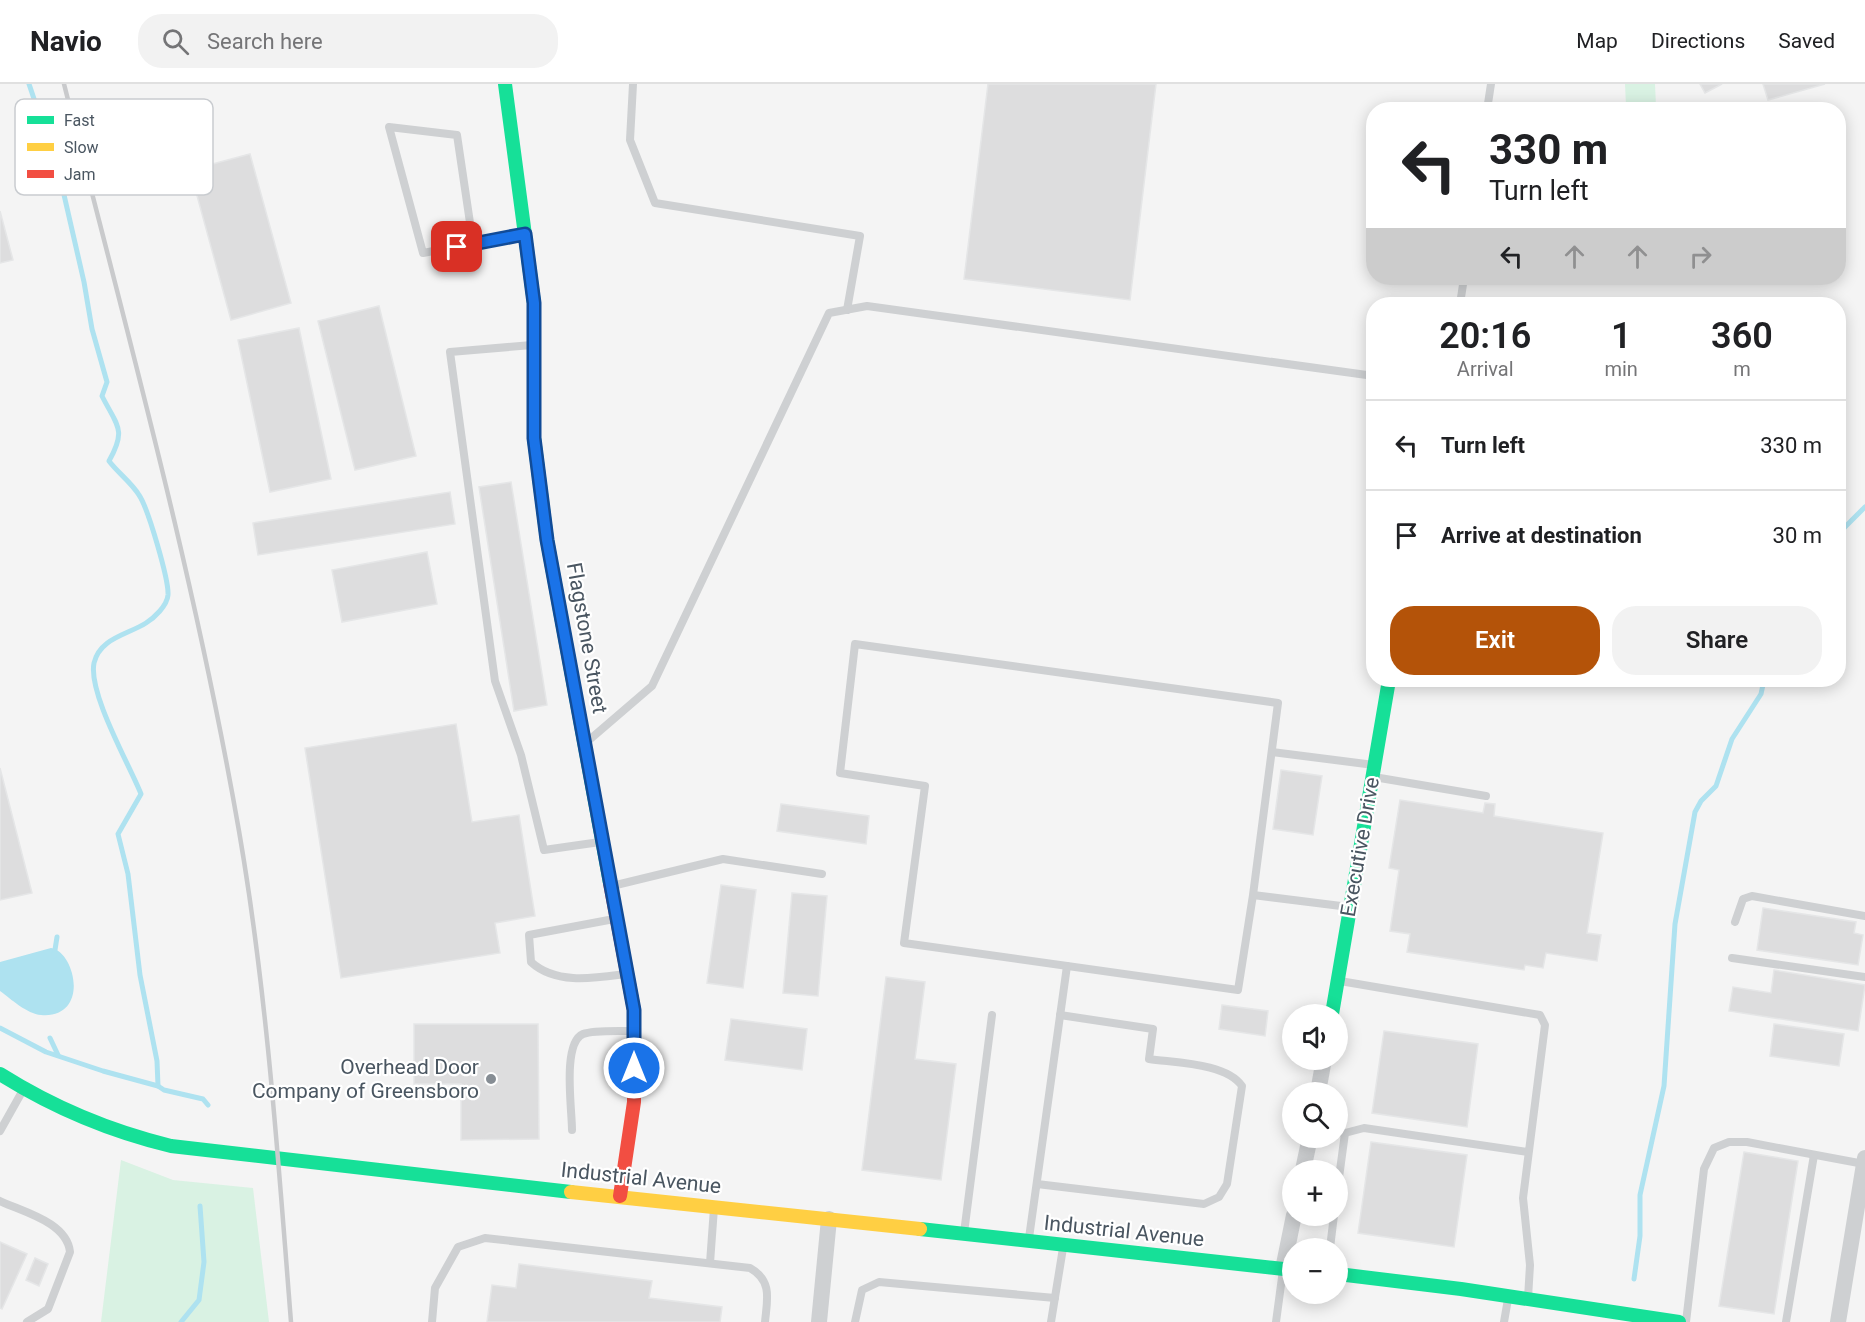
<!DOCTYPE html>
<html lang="en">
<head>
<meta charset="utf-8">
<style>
	:root { --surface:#fff; --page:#f2f2f2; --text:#202124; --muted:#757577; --line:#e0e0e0; --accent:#b45309 }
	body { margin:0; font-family:Roboto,sans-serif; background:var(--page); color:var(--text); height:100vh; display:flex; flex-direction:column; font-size:22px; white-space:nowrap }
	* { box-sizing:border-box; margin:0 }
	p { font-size:20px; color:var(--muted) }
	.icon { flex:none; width:33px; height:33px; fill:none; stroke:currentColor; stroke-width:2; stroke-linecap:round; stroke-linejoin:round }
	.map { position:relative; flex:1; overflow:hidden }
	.panel { position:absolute; left:1366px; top:213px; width:480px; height:390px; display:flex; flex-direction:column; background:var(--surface); border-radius:24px; box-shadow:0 3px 15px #0003 }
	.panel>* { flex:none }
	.guide { position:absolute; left:1366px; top:18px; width:480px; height:183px; border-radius:24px; box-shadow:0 3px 15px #0003; background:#fff; color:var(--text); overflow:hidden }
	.fabs { position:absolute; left:1282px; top:920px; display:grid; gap:12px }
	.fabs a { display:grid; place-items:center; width:66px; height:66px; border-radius:50%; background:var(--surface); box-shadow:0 3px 15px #0003; font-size:30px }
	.pin { position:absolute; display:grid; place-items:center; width:51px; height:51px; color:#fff; margin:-26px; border-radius:12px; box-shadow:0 3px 9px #0006 }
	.me { position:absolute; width:66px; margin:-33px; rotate:0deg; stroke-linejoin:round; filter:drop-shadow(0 0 4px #0008) }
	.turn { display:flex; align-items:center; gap:21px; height:126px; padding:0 24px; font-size:27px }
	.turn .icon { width:78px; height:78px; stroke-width:2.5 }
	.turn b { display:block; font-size:42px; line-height:51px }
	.lanes { display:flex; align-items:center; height:57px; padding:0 24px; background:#0003; justify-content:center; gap:30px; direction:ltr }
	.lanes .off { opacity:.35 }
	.eta { display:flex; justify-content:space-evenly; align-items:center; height:102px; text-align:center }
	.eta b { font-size:36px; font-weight:600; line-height:42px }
	.button { display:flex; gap:12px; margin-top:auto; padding:12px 24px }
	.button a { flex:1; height:69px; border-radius:24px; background:var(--accent); color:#fff; font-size:24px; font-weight:600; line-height:69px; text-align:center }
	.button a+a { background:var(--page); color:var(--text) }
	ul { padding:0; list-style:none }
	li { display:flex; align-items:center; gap:18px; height:90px; padding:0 24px; border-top:2px solid var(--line) }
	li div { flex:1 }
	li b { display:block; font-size:22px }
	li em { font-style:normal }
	header { display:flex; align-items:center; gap:36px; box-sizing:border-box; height:84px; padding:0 30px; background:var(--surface); border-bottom:2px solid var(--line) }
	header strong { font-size:28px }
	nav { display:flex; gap:33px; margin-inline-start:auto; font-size:21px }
	.search { width:420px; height:54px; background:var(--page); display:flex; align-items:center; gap:15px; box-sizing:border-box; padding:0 21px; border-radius:24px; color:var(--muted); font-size:22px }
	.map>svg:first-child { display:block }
</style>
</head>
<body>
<header>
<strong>Navio</strong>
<div class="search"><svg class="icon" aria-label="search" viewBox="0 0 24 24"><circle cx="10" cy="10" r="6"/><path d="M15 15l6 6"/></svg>Search here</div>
<nav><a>Map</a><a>Directions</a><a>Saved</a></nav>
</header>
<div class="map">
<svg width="1865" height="1238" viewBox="0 0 1865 1238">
	<rect width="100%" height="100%" fill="#f4f4f4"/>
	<g fill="#d9f2e3">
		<path d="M1625 0H1655L1656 22H1626Z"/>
		<path d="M121 1076 173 1096 253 1104 269 1238H101Z"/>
	</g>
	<path fill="#aee2f0" d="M51 864C76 868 90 935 41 931 27 930 11 915 0 907V878Z"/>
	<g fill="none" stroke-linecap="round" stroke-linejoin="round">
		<g stroke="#aee2f0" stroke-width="5">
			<path d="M29 0 59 89 84 198 92 245 107 298 102 312C117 342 127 345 109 377 118 389 131 398 139 411 148 424 169 496 168 511 167 522 154 534 146 539 127 551 100 554 94 579 88 609 129 680 141 710L118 750 128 790 140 891 157 977 158 1002 164 1006 203 1015 208 1021"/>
			<path d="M1839 449 1865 423"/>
			<path d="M54 872 57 853"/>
			<path d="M0 944 46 968 103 987 158 1002"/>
			<path d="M50 954 58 971"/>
			<path d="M1634 1195 1640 1152V1111L1664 1002 1675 840 1695 728 1701 717 1716 702 1732 655 1761 610 1764 596"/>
			<path d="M181 1238 199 1216 204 1178 200 1122"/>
		</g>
	</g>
	<g fill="#ddddde" stroke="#e5e6e7" stroke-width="1.5">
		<path d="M988 0H1156L1130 216 964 195Z"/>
		<path d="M1700 0H1722L1705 9Z"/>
		<path d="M1763 0H1825L1768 16Z"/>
		<path d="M250 70 291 219 231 236 190 86Z"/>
		<path d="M0 127 13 176 0 179Z"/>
		<path d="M379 222 416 372 355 386 318 237Z"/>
		<path d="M299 244 331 395 270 408 238 256Z"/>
		<path d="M511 398 547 621 514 627 479 403Z"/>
		<path d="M450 408 455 440 258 471 253 439Z"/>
		<path d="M427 468 437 520 342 538 332 486Z"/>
		<path d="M456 640 472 738 519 731 535 832 495 839 500 869 341 894 305 664Z"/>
		<path d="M0 684 32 809 0 816Z"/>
		<path d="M1281 686 1322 692 1313 751 1273 745Z"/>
		<path d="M1400 716 1483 729 1485 719 1495 720 1494 732 1603 749 1587 849 1601 851 1597 877 1546 869 1543 884 1525 881 1524 886 1407 868 1410 850 1390 847 1399 786 1389 784Z"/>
		<path d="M781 720 869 732 866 760 777 747Z"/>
		<path d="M721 801 756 806 743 904 707 899Z"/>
		<path d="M792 809 827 812 818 912 783 909Z"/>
		<path d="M1763 824 1856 838 1854 849 1863 851 1858 881 1757 866Z"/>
		<path d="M1774 886 1865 901 1858 947 1729 927 1733 903 1771 909Z"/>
		<path d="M886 893 925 898 915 975 956 980 941 1096 862 1086Z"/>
		<path d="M1222 921 1268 927 1265 952 1219 945Z"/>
		<path d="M731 935 807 945 802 986 725 976Z"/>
		<path d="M414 940H538L539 1055 461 1056V1000H414Z"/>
		<path d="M1774 940 1844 950 1839 982 1770 972Z"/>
		<path d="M1384 947 1478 960 1467 1043 1372 1029Z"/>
		<path d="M1371 1058 1467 1071 1454 1163 1358 1149Z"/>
		<path d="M1744 1068 1798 1077 1774 1230 1719 1222Z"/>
		<path d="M0 1158 27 1170 2 1225 0 1224Z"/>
		<path d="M35 1174 48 1180 39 1202 26 1196Z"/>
		<path d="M519 1180 652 1197 649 1214 722 1223 720 1238H487L492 1201 516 1204Z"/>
	</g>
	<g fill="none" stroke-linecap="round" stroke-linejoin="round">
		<g stroke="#ced0d2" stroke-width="8">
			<path d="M633 0 630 56 655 119 860 152 847 226"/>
			<path d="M1487 26 1491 0"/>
			<path d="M473 159 457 51 389 43 423 169 524 150"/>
			<path d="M1460 220 1464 194"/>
			<path d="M532 261 450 268 495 597 521 671 544 766 600 758"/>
			<path d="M588 657 652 602 829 229 867 222 1374 292"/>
			<path d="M1272 668 1374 681"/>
			<path d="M1374 693 1486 712"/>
			<path d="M612 802 723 775 822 790"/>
			<path d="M1253 811 1278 619 855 560 840 689 925 702 904 859 1238 906 1253 811 1349 823"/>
			<path d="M614 835 529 851 531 878C556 901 595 894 625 890"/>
			<path d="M1735 838 1743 815 1752 812 1865 832"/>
			<path d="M1732 874 1865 893"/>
			<path d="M1340 897 1540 931 1545 941 1523 1114 1530 1181 1528 1214"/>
			<path d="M572 1046C572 1025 562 959 583 950 593 946 620 947 631 947"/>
			<path d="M0 1047 23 1006"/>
			<path d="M1338 1048 1345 1049 1338 1101"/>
			<path d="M1345 1049 1364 1044 1528 1068"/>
			<path d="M1037 1100 1204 1120 1219 1113 1227 1100 1242 1002C1226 979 1176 979 1149 975L1153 945 1060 931"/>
			<path d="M0 1117C23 1128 67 1138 70 1168L48 1225 27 1238"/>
			<path d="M964 1149 992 931"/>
			<path d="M1029 1154 1067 882"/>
			<path d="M1330 1164 1334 1131"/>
			<path d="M710 1179 714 1124"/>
			<path d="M432 1238 435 1204 458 1163 485 1154 750 1184C773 1197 767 1216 765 1238"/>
			<path d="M855 1238 862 1206 879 1198 1055 1214"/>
			<path d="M1051 1238 1063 1164"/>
			<path d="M1276 1238 1283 1186"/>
			<path d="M1504 1238 1508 1215"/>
			<path d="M1686 1238 1704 1085 1714 1064 1729 1058H1747L1864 1080"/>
			<path d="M1786 1238 1814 1071"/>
		</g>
		<g stroke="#ced0d2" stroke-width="16">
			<path d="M1318 1008 1324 975"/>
			<path d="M1303 1086 1310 1053"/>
			<path d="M1283 1185 1294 1131"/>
			<path d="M819 1238 829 1135"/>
			<path d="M1838 1238 1865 1074"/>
		</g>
		<g stroke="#16e098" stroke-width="14">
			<path d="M505 0 534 219V354L547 456 610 799"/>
			<path d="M1332 930 1389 596"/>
			<path d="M0 990C54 1024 109 1047 171 1062L571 1108"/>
			<path d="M920 1145 1293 1186"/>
			<path d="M1338 1190 1461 1205 1679 1238"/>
		</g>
		<path stroke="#ffcf43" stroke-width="14" d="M571 1108 920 1145"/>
		<path stroke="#f24e42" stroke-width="14" d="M610 799 634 926V1018L620 1112"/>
		<path stroke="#c9cacc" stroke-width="4.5" d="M64 0C127 248 195 494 239 747 267 909 278 1074 291 1238"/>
	</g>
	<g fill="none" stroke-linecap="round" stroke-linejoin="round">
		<g stroke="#114b97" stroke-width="15">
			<path id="route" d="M457 163 525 150 534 219V354L547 456 634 926V984"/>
		</g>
		<use href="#route" stroke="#1a73e8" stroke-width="10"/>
	</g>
	<circle fill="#868d94" stroke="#fff" stroke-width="2" cx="491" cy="995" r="6"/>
	<g text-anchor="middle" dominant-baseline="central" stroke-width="4.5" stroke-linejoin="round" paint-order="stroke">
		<g font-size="21" fill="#4a5661" stroke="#fff">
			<text transform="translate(587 554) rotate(80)">Flagstone Street</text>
			<text transform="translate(1360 763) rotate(-80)">Executive Drive</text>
			<text transform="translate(641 1094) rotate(6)">Industrial Avenue</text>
			<text transform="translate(1124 1147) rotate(6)">Industrial Avenue</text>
		</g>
		<g font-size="21" fill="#4a5661" stroke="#fff" text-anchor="end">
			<text x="479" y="983">Overhead Door<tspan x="479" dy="24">Company of Greensboro</tspan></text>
		</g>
	</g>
	<rect x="15" y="15" width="198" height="96" rx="9" fill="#fff" stroke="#c9ccd0" stroke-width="1.5"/>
	<rect x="27" y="32" width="27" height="8" fill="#16e098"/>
	<rect x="27" y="59" width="27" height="8" fill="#ffcf43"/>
	<rect x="27" y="86" width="27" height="8" fill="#f24e42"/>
	<g font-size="16" fill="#4a5661">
		<text x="64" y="42">Fast</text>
		<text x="64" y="69">Slow</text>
		<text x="64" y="96">Jam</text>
	</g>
</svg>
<div class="fabs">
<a><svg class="icon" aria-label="sound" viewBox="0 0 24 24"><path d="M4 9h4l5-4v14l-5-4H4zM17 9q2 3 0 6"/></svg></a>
<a><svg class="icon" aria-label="search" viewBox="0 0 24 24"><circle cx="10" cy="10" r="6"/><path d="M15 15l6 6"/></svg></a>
<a>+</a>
<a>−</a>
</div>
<div class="pin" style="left:457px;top:163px;background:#d93025"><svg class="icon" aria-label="arrive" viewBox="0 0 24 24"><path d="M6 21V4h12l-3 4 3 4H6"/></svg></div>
<svg class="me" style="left:634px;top:984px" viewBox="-20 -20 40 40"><circle r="17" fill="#1a73e8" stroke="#fff" stroke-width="3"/><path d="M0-11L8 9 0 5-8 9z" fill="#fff"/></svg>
<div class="guide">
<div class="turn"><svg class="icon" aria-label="left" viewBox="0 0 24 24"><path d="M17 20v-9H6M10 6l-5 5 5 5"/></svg><div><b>330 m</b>Turn left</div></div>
<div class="lanes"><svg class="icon" aria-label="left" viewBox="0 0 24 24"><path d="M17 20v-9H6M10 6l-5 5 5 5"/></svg><svg class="icon off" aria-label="ahead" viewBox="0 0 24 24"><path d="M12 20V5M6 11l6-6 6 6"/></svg><svg class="icon off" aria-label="ahead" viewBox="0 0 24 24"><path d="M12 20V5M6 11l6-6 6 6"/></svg><svg class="icon off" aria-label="right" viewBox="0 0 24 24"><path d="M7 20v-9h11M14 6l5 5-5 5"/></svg></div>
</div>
<section class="panel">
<div class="eta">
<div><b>20:16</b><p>Arrival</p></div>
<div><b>1</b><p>min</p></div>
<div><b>360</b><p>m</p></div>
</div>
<ul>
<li><svg class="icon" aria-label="left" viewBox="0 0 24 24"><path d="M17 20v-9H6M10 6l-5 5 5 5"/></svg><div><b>Turn left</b></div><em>330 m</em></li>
<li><svg class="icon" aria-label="arrive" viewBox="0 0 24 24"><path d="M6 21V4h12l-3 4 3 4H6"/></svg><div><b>Arrive at destination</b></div><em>30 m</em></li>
</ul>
<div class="button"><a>Exit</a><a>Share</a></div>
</section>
</div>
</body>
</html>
